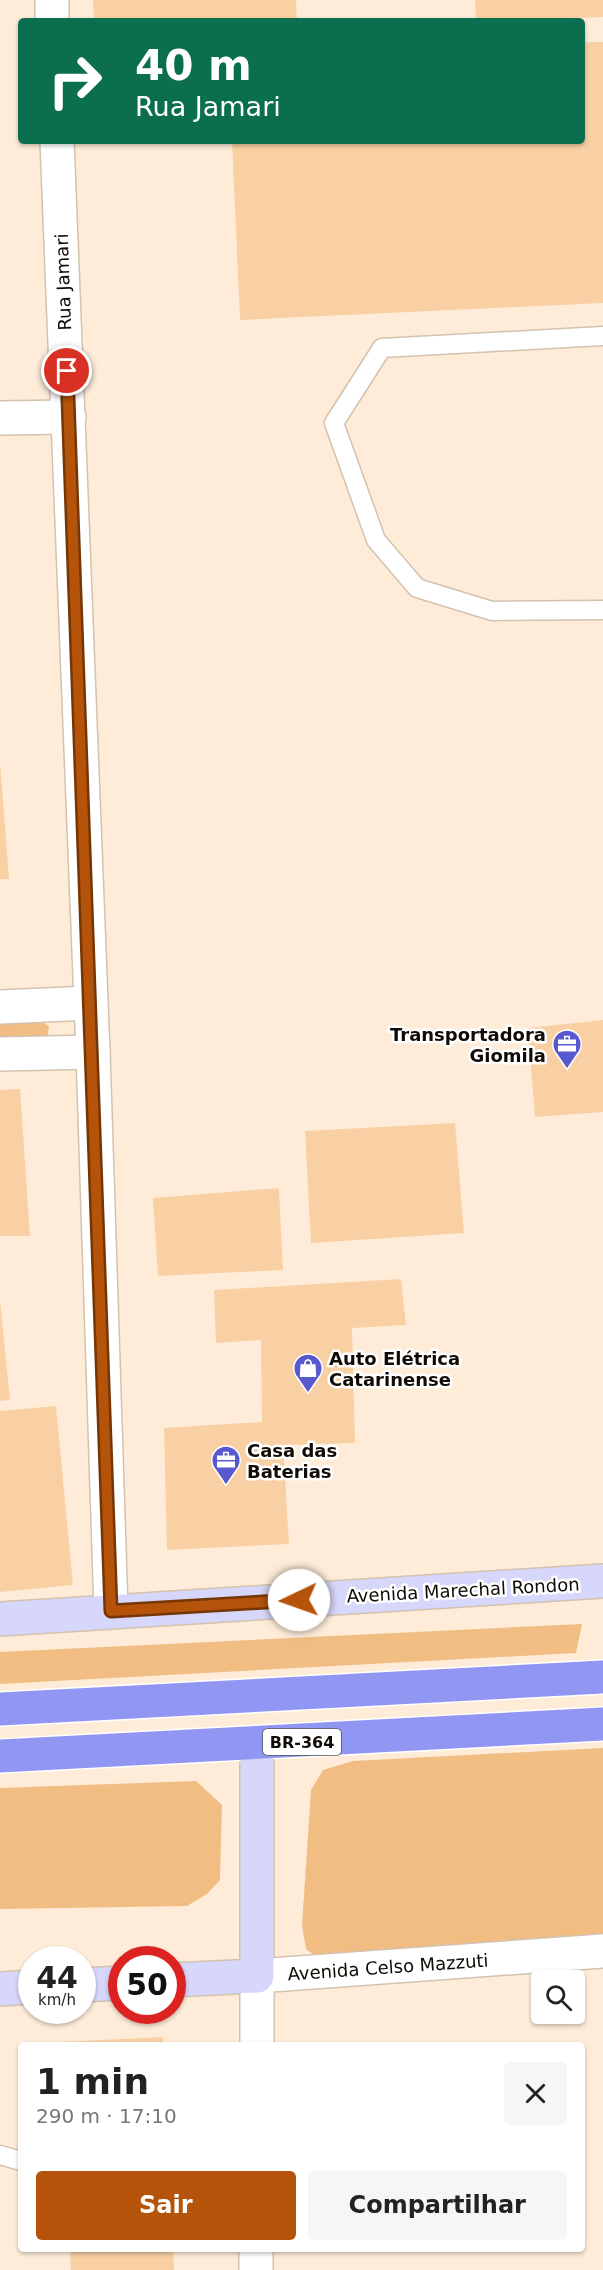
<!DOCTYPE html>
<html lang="pt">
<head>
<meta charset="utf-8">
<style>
	:root { --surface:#fff; --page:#f6f6f6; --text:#222; --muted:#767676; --accent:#b45309 }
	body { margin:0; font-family:"DejaVu Sans",sans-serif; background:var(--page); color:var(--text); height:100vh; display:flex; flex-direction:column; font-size:22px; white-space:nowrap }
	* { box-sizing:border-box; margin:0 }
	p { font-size:20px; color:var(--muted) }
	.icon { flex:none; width:33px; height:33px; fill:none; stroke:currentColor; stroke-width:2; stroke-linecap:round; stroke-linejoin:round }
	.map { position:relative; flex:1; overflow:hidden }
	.drawer { position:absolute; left:18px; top:2042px; width:567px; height:210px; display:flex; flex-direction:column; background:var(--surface); border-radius:6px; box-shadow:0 2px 4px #0004 }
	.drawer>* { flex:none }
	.hud { position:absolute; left:18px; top:18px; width:567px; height:126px; border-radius:6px; box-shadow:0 2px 4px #0004; background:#0b6e4f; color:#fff; overflow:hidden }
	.tools { position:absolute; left:531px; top:1970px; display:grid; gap:12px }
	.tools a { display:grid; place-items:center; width:54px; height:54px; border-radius:6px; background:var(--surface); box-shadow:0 2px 4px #0004; font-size:30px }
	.speed { position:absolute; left:18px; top:1946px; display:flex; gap:12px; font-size:30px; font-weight:700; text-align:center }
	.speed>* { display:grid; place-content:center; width:78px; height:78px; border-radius:50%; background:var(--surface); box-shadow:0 2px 4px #0004; line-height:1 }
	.speed small { font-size:15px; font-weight:400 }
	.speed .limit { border:9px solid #d22; background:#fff; color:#111 }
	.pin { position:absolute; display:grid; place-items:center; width:51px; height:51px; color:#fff; margin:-26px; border:3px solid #fff; border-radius:50%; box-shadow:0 2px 6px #0007 }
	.me { position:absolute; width:66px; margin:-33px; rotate:267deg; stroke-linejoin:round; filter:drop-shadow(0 0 4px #0008) }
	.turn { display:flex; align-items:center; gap:21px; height:126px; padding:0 18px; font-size:27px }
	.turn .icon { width:78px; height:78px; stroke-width:2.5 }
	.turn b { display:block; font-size:42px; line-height:51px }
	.round { display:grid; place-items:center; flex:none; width:63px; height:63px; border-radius:6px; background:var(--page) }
	.summary { display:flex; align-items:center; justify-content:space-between; height:102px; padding:0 18px }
	h1 { font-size:36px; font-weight:600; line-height:45px }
	.action { display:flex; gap:12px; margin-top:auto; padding:12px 18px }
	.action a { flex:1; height:69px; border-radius:6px; background:var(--accent); color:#fff; font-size:24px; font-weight:600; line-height:69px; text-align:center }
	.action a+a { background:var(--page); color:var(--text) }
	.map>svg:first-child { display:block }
</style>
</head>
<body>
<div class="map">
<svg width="603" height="2270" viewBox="0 0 603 2270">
	<rect width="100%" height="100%" fill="#feecd9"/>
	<g fill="#f1bd83">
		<path d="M0 1023H44L49 1026 48 1035 41 1038 0 1040Z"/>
		<path d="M582 1624 576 1653 0 1684V1652Z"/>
		<path d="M603 1748V1958L325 1964 306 1949 302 1926 311 1790 323 1770 353 1761Z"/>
		<path d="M196 1781 222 1805 220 1880 207 1894 187 1906 0 1909V1788Z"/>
	</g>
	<g fill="#f9d0a4">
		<path d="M93 0H296L297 21H94Z"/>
		<path d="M475 0H603V17L476 21Z"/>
		<path d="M582 42H603V303L240 320 232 141H582Z"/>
		<path d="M0 762 9 879H0Z"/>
		<path d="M603 1020V1112L535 1117 528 1028Z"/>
		<path d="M20 1089 30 1236H0V1090Z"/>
		<path d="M455 1123 464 1233 311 1243 305 1131Z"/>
		<path d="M279 1188 283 1270 158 1276 153 1198Z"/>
		<path d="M401 1279 406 1325 352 1328 355 1443 283 1445 289 1544 167 1550 164 1428 262 1422 261 1340 216 1343 214 1290Z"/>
		<path d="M0 1300 10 1400 0 1401Z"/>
		<path d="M56 1406 73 1585 0 1592V1411Z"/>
		<path d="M163 2037V2044H61V2042Z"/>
		<path d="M70 2248H173L174 2270H71Z"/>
	</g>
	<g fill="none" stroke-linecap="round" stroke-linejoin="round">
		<g stroke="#d3c2af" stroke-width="21">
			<g id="service">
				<path d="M603 336 382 348 334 423 376 540 417 588 492 611 603 610"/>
				<path d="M0 2155 21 2161"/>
			</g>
		</g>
		<g stroke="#d3c2af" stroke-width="36">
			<path id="minor" d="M0 418 69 417"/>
		</g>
		<g stroke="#d3c2af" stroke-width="36">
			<g id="tertiary">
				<path d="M52 0V21"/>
				<path d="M57 141 93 1052 111 1611"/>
				<path d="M0 1007 90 1003"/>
				<path d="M0 1054 93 1052"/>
				<path d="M257 2044V1976L603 1951"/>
				<path d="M256 2270V2248"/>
			</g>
		</g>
		<g stroke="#d3c2af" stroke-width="36">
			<g id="secondary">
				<path d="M0 1619 603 1581"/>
				<path d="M172 1980 257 1976V1744"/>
				<path d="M82 1985 122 1983"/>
				<path d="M0 1989 32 1987"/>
			</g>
		</g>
		<g stroke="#fff" stroke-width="36">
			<g id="trunk">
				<path d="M0 1709 603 1677"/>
				<path d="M0 1756 603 1724"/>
			</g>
		</g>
		<use href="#service" stroke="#fff" stroke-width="18"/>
		<use href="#minor" stroke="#fff" stroke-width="33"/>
		<use href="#tertiary" stroke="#fff" stroke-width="33"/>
		<use href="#secondary" stroke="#d6d7fa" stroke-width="33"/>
		<use href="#trunk" stroke="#9296f3" stroke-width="33"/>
	</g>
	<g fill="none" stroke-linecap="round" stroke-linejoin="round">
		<g stroke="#753606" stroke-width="15">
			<path id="route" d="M67 371 111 1611 299 1600"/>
		</g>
		<use href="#route" stroke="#b45309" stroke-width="10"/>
	</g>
	<defs>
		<g id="office-pin" transform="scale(1.5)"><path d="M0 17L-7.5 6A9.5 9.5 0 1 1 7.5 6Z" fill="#5858cf" stroke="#fff"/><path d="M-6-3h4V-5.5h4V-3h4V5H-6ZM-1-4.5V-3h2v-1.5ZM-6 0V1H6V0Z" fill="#fff"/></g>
		<g id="shop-pin" transform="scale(1.5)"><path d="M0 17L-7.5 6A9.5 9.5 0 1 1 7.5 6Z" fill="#5858cf" stroke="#fff"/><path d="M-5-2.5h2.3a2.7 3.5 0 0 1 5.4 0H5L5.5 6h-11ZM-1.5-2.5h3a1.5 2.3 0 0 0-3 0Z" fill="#fff"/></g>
	</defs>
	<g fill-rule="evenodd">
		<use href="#office-pin" x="567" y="1044"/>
		<use href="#shop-pin" x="308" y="1368"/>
		<use href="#office-pin" x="226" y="1460"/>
	</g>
	<g text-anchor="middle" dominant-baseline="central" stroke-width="5" stroke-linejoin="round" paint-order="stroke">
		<rect fill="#fff" stroke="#585450" stroke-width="1.5" x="263" y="1729" width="78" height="26" rx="4.5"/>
		<g font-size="16" font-weight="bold" fill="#100b05">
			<text x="302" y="1742">BR-364</text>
		</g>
		<g font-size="18" fill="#100b05" stroke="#fff">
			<text transform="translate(63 282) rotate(-92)">Rua Jamari</text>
			<text transform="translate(463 1590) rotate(-3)">Avenida Marechal Rondon</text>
			<text transform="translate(388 1967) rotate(-4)">Avenida Celso Mazzuti</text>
		</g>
		<g font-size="18" font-weight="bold" fill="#100b05" stroke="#fff" text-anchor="start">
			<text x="546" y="1034" text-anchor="end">Transportadora<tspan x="546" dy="21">Giomila</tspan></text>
			<text x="329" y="1358">Auto Elétrica<tspan x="329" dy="21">Catarinense</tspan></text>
			<text x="247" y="1450">Casa das<tspan x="247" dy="21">Baterias</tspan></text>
		</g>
	</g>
</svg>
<div class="tools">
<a><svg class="icon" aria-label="search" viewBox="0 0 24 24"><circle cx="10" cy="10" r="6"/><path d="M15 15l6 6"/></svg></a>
</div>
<div class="speed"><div>44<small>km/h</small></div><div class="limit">50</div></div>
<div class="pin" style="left:67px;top:371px;background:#d93025"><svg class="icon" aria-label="arrive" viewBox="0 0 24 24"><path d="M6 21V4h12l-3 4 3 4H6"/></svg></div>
<svg class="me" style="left:299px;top:1600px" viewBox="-20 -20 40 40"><circle r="19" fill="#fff"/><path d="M0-13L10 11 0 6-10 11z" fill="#b45309"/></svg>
<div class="hud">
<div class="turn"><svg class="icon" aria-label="right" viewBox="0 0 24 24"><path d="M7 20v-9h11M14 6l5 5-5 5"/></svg><div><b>40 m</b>Rua Jamari</div></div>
</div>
<section class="drawer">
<div class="summary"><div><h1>1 min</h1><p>290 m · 17:10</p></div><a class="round"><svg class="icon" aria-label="close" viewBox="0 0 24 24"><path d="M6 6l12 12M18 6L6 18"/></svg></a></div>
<div class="action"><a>Sair</a><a>Compartilhar</a></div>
</section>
</div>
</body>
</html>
